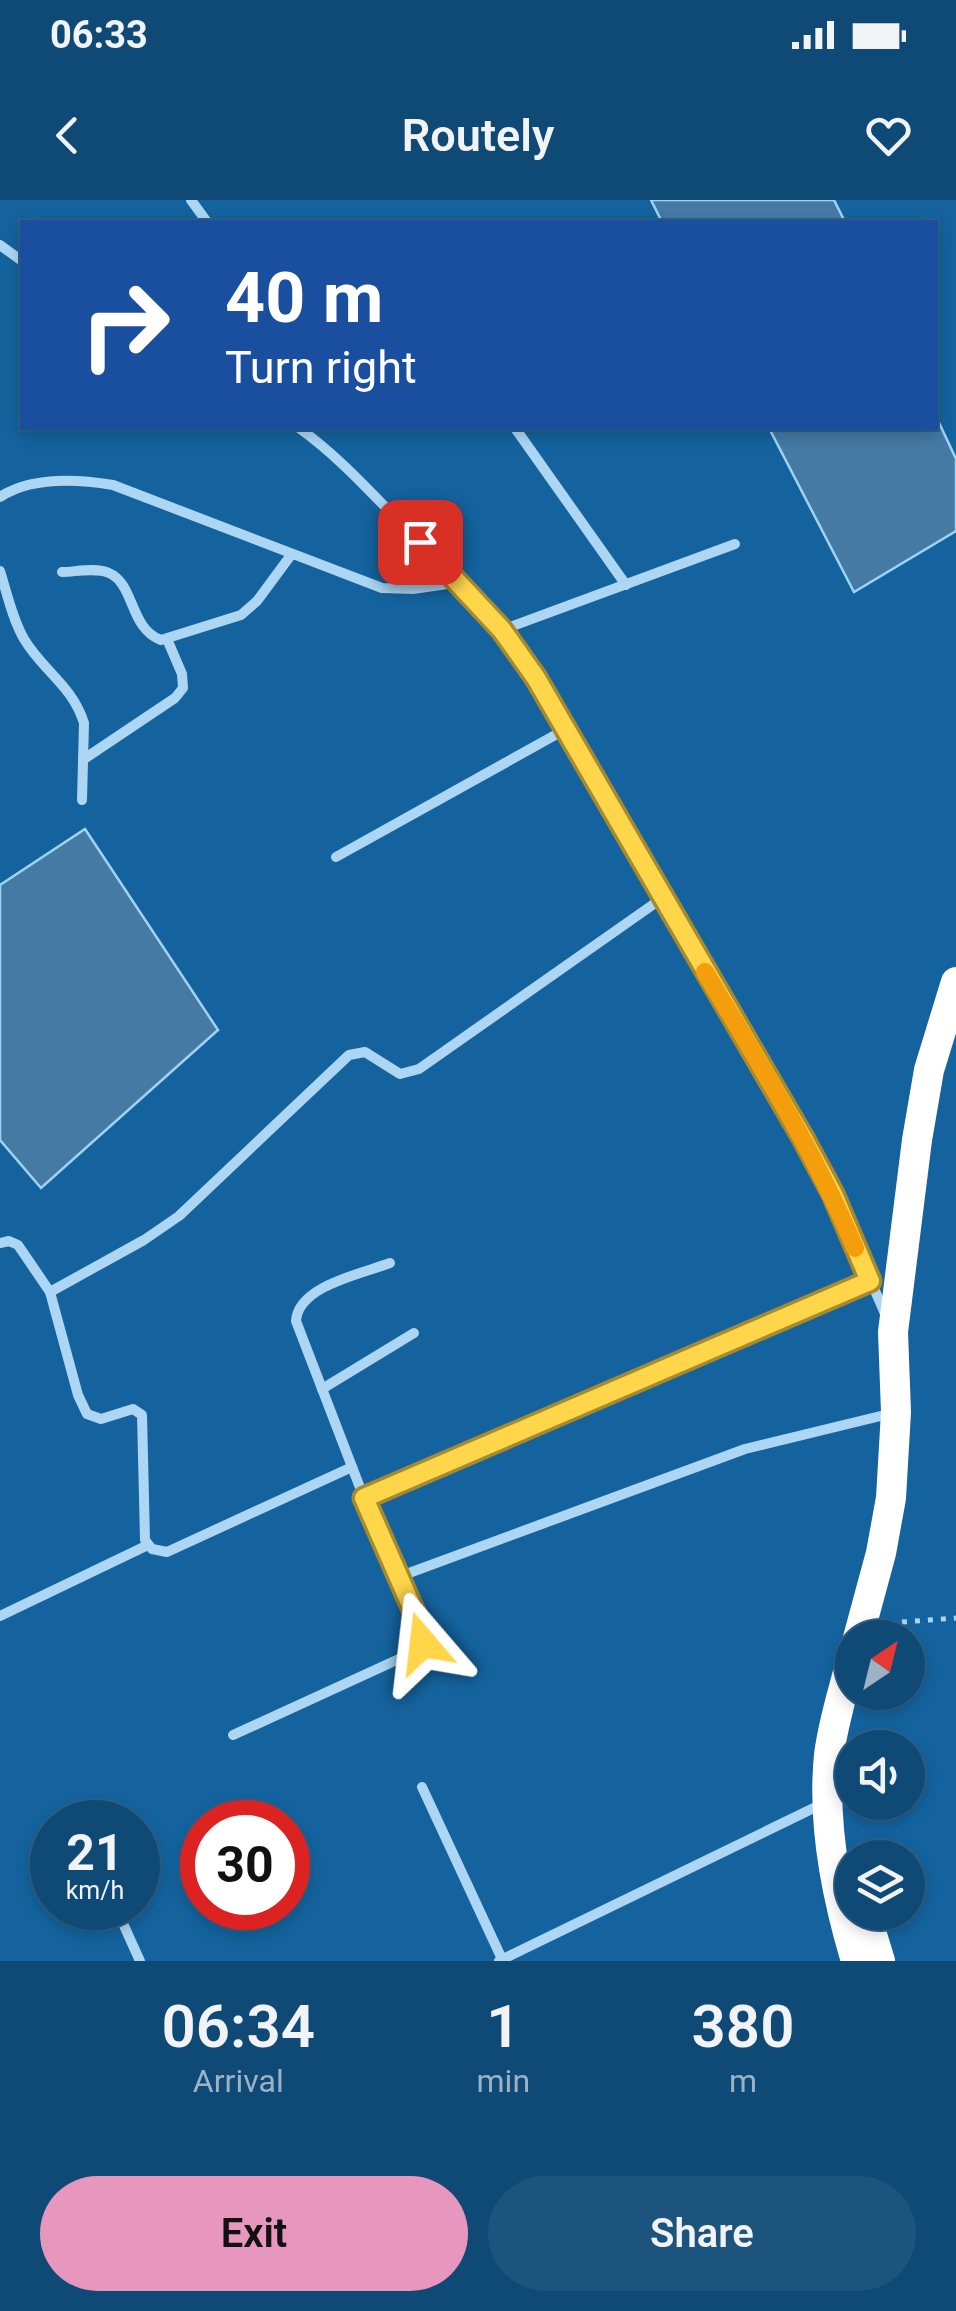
<!DOCTYPE html>
<html lang="en">
<head>
<meta charset="utf-8">
<style>
	:root { --surface:#0f4a76; --page:#1d547e; --text:#f1f3f6; --muted:#9bb3c5; --line:#2f6288; --accent:#e797bd }
	body { margin:0; font-family:Roboto,sans-serif; background:var(--page); color:var(--text); height:100vh; display:flex; flex-direction:column; font-size:38px; white-space:nowrap }
	* { box-sizing:border-box; margin:0 }
	p { font-size:32px; color:var(--muted) }
	.icon { flex:none; width:55px; height:55px; fill:none; stroke:currentColor; stroke-width:2; stroke-linecap:round; stroke-linejoin:round }
	.map { position:relative; height:1761px; overflow:hidden }
	.drawer { display:flex; flex-direction:column; background:var(--surface); flex:1 }
	.drawer>* { flex:none }
	.guide { position:absolute; left:20px; top:20px; width:918px; height:210px; border-radius:0px; box-shadow:0 5px 15px #0003,0 0 0 2px var(--line); background:#1a4fa0; color:#fff; overflow:hidden }
	.needle { width:65px; rotate:35deg }
	.tools { position:absolute; left:835px; top:1420px; display:grid; gap:20px }
	.tools a { display:grid; place-items:center; width:90px; height:90px; border-radius:50%; background:var(--surface); box-shadow:0 5px 15px #0003,0 0 0 2px var(--line); font-size:50px }
	.speed { position:absolute; left:30px; top:1600px; display:flex; gap:20px; font-size:50px; font-weight:700; text-align:center }
	.speed>* { display:grid; place-content:center; width:130px; height:130px; border-radius:50%; background:var(--surface); box-shadow:0 5px 15px #0003,0 0 0 2px var(--line); line-height:1 }
	.speed small { font-size:25px; font-weight:400 }
	.speed .limit { border:15px solid #d22; background:#fff; color:#111 }
	.pin { position:absolute; display:grid; place-items:center; width:85px; height:85px; color:#fff; margin:-42px; border-radius:20px; box-shadow:0 5px 15px #0006 }
	.me { position:absolute; width:110px; margin:-55px; rotate:343deg; stroke-linejoin:round; filter:drop-shadow(0 0 8px #0008) }
	.turn { display:flex; align-items:center; gap:35px; height:210px; padding:0 40px; font-size:45px }
	.turn .icon { width:130px; height:130px; stroke-width:2.5 }
	.turn b { display:block; font-size:70px; line-height:85px }
	.eta { display:flex; justify-content:space-evenly; align-items:center; height:170px; text-align:center }
	.eta b { font-size:60px; font-weight:600; line-height:70px }
	.cta { display:flex; gap:20px; margin-top:auto; padding:20px 40px }
	.cta a { flex:1; height:115px; border-radius:60px; background:var(--accent); color:#111; font-size:40px; font-weight:600; line-height:115px; text-align:center }
	.cta a+a { background:var(--page); color:var(--text) }
	.status { display:flex; justify-content:space-between; align-items:center; height:70px; padding:0 50px; background:var(--surface); direction:ltr }
	.status svg { height:28px; fill:currentColor }
	header { display:flex; justify-content:space-between; align-items:center; height:130px; padding:0 40px; background:var(--surface); font-size:45px; font-weight:600 }
	.map>svg:first-child { display:block }
</style>
</head>
<body>
<div class="status"><b>06:33</b><svg viewBox="0 0 49 12"><path d="M0 12V9h3v3zM5 12V6h3v6zM10 12V3h3v9zM15 12V0h3v12zM26 1h20v11H26zM47 4h2v5h-2z"/></svg></div>
<header><svg class="icon" aria-label="back" viewBox="0 0 24 24"><path d="M15 5l-7 7 7 7"/></svg>Routely<svg class="icon" aria-label="heart" viewBox="0 0 24 24"><path d="M12 20l-8-8c-3-5 5-10 8-4 3-6 11-1 8 4z"/></svg></header>
<div class="map">
<svg width="956" height="1761" viewBox="0 0 956 1761">
	<rect width="100%" height="100%" fill="#14639e"/>
	<g fill="#447aa4" stroke="#9ed3f6" stroke-width="2.5">
		<path d="M651 0H834L845 22H662Z"/>
		<path d="M935 214 956 259V331L854 392 769 228H935Z"/>
		<path d="M85 629 218 830 41 988 0 940V685Z"/>
	</g>
	<g fill="none" stroke-linecap="round" stroke-linejoin="round">
		<path stroke="#acd6f4" stroke-width="5" stroke-dasharray="5 8" stroke-linecap="butt" d="M889 1423 956 1418"/>
		<g stroke="#acd6f4" stroke-width="10">
			<path d="M191 0 207 22"/>
			<path d="M0 45 22 61"/>
			<path d="M299 228C334 253 364 285 395 317 446 368 494 418 536 478L803 938 833 994 886 1116"/>
			<path d="M515 228 626 385"/>
			<path d="M0 297C32 276 77 279 113 285L382 388 413 389 461 382"/>
			<path d="M0 371C7 393 12 418 24 439 43 471 72 485 84 523L82 600"/>
			<path d="M62 372C75 372 96 367 109 373 135 384 129 428 161 440L241 415 257 401 291 355"/>
			<path d="M502 430 735 344"/>
			<path d="M84 559 175 498 183 488 182 474 167 439"/>
			<path d="M336 657 566 529"/>
			<path d="M0 1043 9 1041 18 1045 50 1092 78 1195 87 1214 101 1219 133 1209 142 1215 145 1340 152 1349 167 1352 352 1267"/>
			<path d="M50 1092 144 1040 179 1016 349 855 365 852 400 874 419 869 661 699"/>
			<path d="M322 1189 414 1133"/>
			<path d="M364 1298 296 1121C298 1086 361 1074 390 1063"/>
			<path d="M401 1376 745 1249 893 1213"/>
			<path d="M0 1416 148 1345"/>
			<path d="M233 1535 412 1453 423 1443V1430L364 1298 870 1081"/>
			<path d="M422 1587 502 1759"/>
			<path d="M116 1708 140 1761"/>
			<path d="M499 1761 822 1604"/>
		</g>
		<g stroke="#fff" stroke-width="30">
			<path d="M858 1438 881 1353 891 1298 896 1212 893 1132 917 940 929 870 956 782"/>
			<path d="M852 1457C844 1489 833 1522 829 1555 822 1624 836 1695 856 1761"/>
			<path d="M865 1712 880 1761"/>
		</g>
	</g>
	<g fill="none" stroke-linecap="round" stroke-linejoin="round">
		<g stroke="#a68a30" stroke-width="25">
			<path id="route" d="M420 342 502 430 536 478 803 938 833 994 870 1081 364 1298 422 1430 423 1443"/>
		</g>
		<use href="#route" stroke="#ffd54a" stroke-width="18"/>
		<path stroke="#f59e0b" stroke-width="18" d="M705 772C759 862 814 951 855 1048"/>
	</g>
</svg>
<div class="tools">
<a><svg class="needle" viewBox="-14 -14 28 28"><path d="M0-13l5 13h-10z" fill="#e53935"/><path d="M0 13l5-13h-10z" fill="#9bb3c5"/></svg></a>
<a><svg class="icon" aria-label="sound" viewBox="0 0 24 24"><path d="M4 9h4l5-4v14l-5-4H4zM17 9q2 3 0 6"/></svg></a>
<a><svg class="icon" aria-label="layers" viewBox="0 0 24 24"><path d="M12 4l9 5-9 5-9-5zM3 14l9 5 9-5"/></svg></a>
</div>
<div class="speed"><div>21<small>km/h</small></div><div class="limit">30</div></div>
<div class="pin" style="left:420px;top:342px;background:#d93025"><svg class="icon" aria-label="arrive" viewBox="0 0 24 24"><path d="M6 21V4h12l-3 4 3 4H6"/></svg></div>
<svg class="me" style="left:423px;top:1443px" viewBox="-20 -20 40 40"><path d="M0-17L14 15 0 8-14 15z" fill="#ffd54a" stroke="#fff" stroke-width="4"/></svg>
<div class="guide">
<div class="turn"><svg class="icon" aria-label="right" viewBox="0 0 24 24"><path d="M7 20v-9h11M14 6l5 5-5 5"/></svg><div><b>40 m</b>Turn right</div></div>
</div>
</div>
<section class="drawer">
<div class="eta">
<div><b>06:34</b><p>Arrival</p></div>
<div><b>1</b><p>min</p></div>
<div><b>380</b><p>m</p></div>
</div>
<div class="cta"><a>Exit</a><a>Share</a></div>
</section>
</body>
</html>
